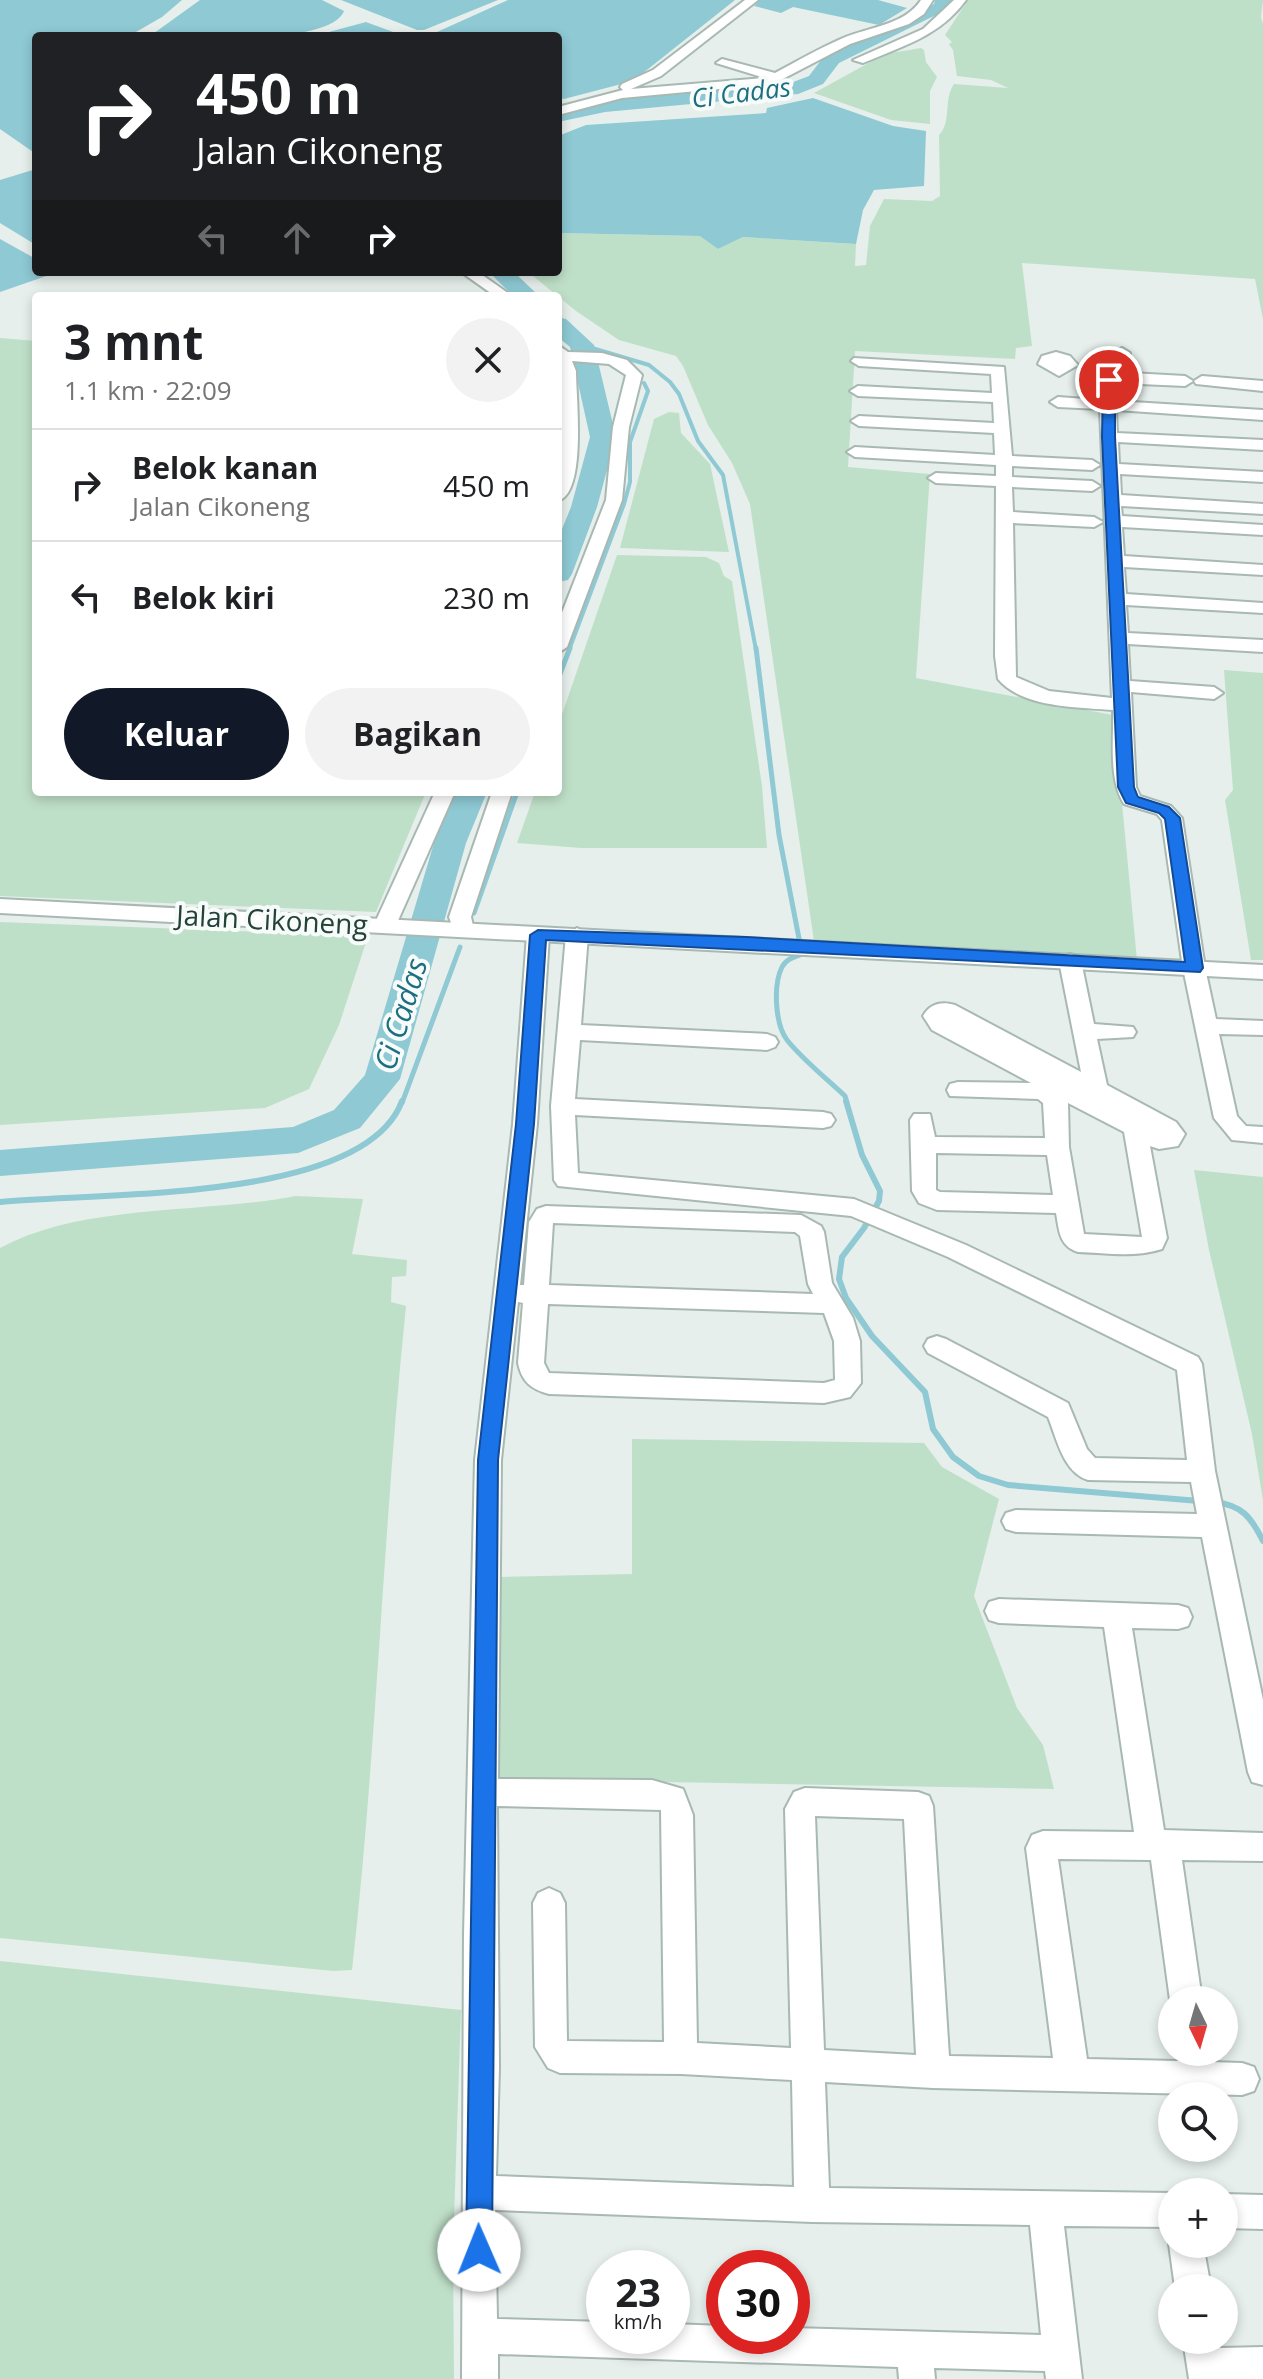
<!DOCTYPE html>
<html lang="id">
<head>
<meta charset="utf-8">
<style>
	:root { --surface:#fff; --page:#f2f2f2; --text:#202124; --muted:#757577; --line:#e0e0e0; --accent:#111827 }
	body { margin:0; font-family:"Open Sans",sans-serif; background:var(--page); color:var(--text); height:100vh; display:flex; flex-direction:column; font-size:30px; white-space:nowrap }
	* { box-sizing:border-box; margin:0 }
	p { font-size:26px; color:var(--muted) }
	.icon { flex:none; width:44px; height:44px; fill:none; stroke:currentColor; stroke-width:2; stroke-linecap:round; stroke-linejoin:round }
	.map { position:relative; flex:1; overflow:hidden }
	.drawer { position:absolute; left:32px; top:292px; width:530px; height:504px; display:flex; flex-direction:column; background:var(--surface); border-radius:8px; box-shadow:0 4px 12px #0003 }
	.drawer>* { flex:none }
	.top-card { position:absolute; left:32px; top:32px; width:530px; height:244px; border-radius:8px; box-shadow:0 4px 12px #0003; background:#202124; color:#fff; overflow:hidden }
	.needle { width:52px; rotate:175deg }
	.tools { position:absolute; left:1158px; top:1986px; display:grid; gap:16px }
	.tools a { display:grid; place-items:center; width:80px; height:80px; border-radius:50%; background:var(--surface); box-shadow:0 4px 12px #0003; font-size:40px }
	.speed { position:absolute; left:586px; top:2250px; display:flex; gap:16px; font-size:40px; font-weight:700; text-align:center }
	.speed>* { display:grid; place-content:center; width:104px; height:104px; border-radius:50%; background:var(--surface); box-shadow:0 4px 12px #0003; line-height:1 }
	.speed small { font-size:20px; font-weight:400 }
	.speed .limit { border:12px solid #d22; background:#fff; color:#111 }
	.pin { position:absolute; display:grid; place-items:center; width:68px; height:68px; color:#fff; margin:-34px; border:4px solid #fff; border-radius:50%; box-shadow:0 2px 8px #0007 }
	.me { position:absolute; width:88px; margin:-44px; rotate:359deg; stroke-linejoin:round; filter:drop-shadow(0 0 6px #0008) }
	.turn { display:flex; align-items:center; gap:28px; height:168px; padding:0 32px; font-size:36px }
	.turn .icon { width:104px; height:104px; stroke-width:2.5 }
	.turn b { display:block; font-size:56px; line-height:68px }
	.lanes { display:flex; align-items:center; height:76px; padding:0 32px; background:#0003; justify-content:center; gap:40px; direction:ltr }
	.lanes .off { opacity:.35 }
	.round { display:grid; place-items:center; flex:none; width:84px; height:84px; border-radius:42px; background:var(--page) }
	.summary { display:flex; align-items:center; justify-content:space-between; height:136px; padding:0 32px }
	h1 { font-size:48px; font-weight:700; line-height:60px }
	.action { display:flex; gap:16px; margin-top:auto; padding:16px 32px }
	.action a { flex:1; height:92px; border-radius:48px; background:var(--accent); color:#fff; font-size:32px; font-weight:700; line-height:92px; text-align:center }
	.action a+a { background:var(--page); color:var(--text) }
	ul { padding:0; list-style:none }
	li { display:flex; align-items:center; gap:24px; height:112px; padding:0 32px; border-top:2px solid var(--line) }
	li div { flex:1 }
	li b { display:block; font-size:30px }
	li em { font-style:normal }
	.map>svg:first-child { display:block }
</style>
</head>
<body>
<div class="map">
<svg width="1263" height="2379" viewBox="0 0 1263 2379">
	<rect width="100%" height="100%" fill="#e6efeb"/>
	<g fill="#bfe0c8">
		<path d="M968 0H1263L1261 17 1263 24V319L1255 279 1022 263 1032 346 1016 348 1015 359 855 351 848 467 930 474 916 678 1118 716 1121 793 1137 960 814 941 750 504 732 463 708 425 683 366 676 356 619 340 576 311 528 272H558V233L701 236 718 249 743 237 856 244 855 266 866 265 870 226 884 199 932 201 940 196 939 135C952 122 943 100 954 84L1008 88 991 80 957 76 953 50 949 44 952 42 945 35Z"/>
		<path d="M921 48 924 50 926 62 937 77 930 91V124L891 120 814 93 885 54Z"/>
		<path d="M0 338 36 341V792H426L376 912 0 896Z"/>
		<path d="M669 412 679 413 681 433 710 464 729 552 620 548 654 419Z"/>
		<path d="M617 555 706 557 719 563 724 576 732 581 762 786 767 848H581L517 843 535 792H558V726Z"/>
		<path d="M1224 670 1263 673V960H1251L1225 800 1233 790Z"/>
		<path d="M0 922 368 936 339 1025 309 1089 265 1108 0 1125Z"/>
		<path d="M1194 1170 1263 1177V1500L1252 1434 1209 1250Z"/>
		<path d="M296 1196 363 1199 352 1254 407 1260 406 1276 392 1277 391 1302 406 1306C383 1527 377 1749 352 1970L333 1971 0 1938V1248C83 1203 204 1214 296 1196Z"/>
		<path d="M632 1439 924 1443 942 1467 999 1499 974 1596 1017 1708 1043 1745 1054 1789 498 1779 499 1577 632 1574Z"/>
		<path d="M0 1961 461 2010 453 2249 454 2379H0Z"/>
	</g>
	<g fill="#8ec9d4">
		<path d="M0 0H182L162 17 129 36H36V154L0 129Z"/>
		<path d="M200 0H322L344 11C330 47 186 36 150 36Z"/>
		<path d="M341 0H498L424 30H417Z"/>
		<path d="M508 0H735L633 81 564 99 558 98V36H428Z"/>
		<path d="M760 0H878L907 8 879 25 793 7 781 13 754 6Z"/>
		<path d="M366 22 404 36H314Z"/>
		<path d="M813 98 893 126 926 131 924 186 874 190 863 210 856 244 743 237 718 249 700 236 558 233V136L586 125 766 113 767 108Z"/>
		<path d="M36 169V245L0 223V180Z"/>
		<path d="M0 239 36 259V272L55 273 0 292Z"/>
	</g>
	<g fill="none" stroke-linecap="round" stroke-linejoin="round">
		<g stroke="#8ec9d4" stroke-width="4">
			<path d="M582 345 649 365 670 382 679 394 698 441 723 475 756 650"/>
			<path d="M569 650 624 504 630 482V442L648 391 644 383"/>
		</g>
		<g stroke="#8ec9d4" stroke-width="5">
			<path d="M756 648 779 835 802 954C794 957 786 959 782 967 773 985 775 1024 787 1040 803 1060 826 1078 845 1096L847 1103"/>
			<path d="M558 679 570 648"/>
			<path d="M474 913 517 792"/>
			<path d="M402 1103 460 947"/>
		</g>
		<g stroke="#8ec9d4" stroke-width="6">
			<path d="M846 1101 862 1155 880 1191 879 1201 864 1228 842 1257 839 1279 846 1298 872 1336 925 1392 933 1429 953 1457 979 1476 1008 1485 1199 1501"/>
			<path d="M0 1202C94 1192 364 1204 402 1101"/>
			<path d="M1214 1502C1242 1505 1251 1517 1263 1541"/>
		</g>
		<g fill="#8ec9d4" fill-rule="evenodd">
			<path d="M935 0H953L952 7 839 63 823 84 798 94 605 112 558 122V110L605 100 788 84 809 76 825 55 934 4Z"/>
			<path d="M489 272H514L539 296H513Z"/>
			<path d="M558 317 566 319 594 345 616 437 597 507 572 574 568 580 558 582V539L571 507 590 437 570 347 558 337Z"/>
			<path d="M455 792H487L466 843 400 1079 360 1128 298 1153 0 1176V1150L293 1127 334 1110 365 1075 434 843Z"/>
		</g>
		<g stroke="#a8b8b2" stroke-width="4">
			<g id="minor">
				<path d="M745 0H758L661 76 631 89 765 78 716 63 722 59 775 73C797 61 820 48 843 38 869 27 905 25 921 0H933L924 14 909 24 850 44 773 84 622 98 558 115V107L623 90 620 87 622 84 653 70Z"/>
				<path d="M954 0H966C940 36 903 46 863 63L853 60 923 29Z"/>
				<path d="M461 272H478L512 296H495Z"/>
				<path d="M558 345 568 352 602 353 627 360 642 375 629 427 622 500 567 647 558 653V623L606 500 613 427 626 375 609 364 572 361 576 371C576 397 587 493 558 501L561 469Z"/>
				<path d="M1122 348 1130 353 1131 373 1185 376 1193 381 1185 386 1117 383 1116 401 1263 410V420L1116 410 1117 433 1263 440V450L1118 442 1119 464 1263 472V482L1120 474 1121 495 1263 504V514L1121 506 1122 516 1263 525V535L1122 527 1124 556 1263 565V575L1124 567 1126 594 1263 603V613L1126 605 1128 633 1263 640V652L1128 644 1130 681 1214 687 1223 693 1214 699 1131 692 1136 787 1140 796 1171 806 1182 818 1205 968 1216 1019 1263 1021V1035L1219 1034 1237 1116 1246 1126 1263 1127V1143L1232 1140 1214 1118 1183 968 1162 820 1157 814 1124 804C1108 779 1114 739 1113 710 1078 707 1022 708 998 679L995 656 996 486 936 483 928 478 936 473 996 476V465L855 457 847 452 855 447 995 455 994 433 859 426 851 421 859 416 994 423 993 402 858 396 850 391 858 386 992 393 991 374 859 366 851 361 854 358 1004 367 1012 456 1092 460 1100 465 1092 470 1012 466V477L1092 481 1100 486 1092 491 1012 487 1013 512 1094 517 1103 522 1094 527 1013 523 1016 677 1049 691 1112 698 1100 409 1058 407 1050 402 1058 397 1100 400 1101 380 1115 374 1114 353Z"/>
				<path d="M1056 352 1070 356 1078 365 1059 376 1038 364 1042 356Z"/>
				<path d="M1202 376 1263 381V391L1196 384 1194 381Z"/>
				<path d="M435 792H455L396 925 393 930H377L374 925Z"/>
				<path d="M492 792H512L471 917 474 930 463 937 455 935 449 917Z"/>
				<path d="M538 928 549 935 537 1124 520 1285H524L529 1222 537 1209 546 1206 801 1215 821 1226 824 1232 832 1283 853 1318 860 1341 861 1383 850 1397 824 1403 549 1394C531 1389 522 1382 518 1363L523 1303 518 1302 501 1460 498 1779 652 1780 683 1789 693 1815 697 2043 791 2048 785 1809 794 1792 805 1788 918 1792 929 1796 933 1806 949 2056 1053 2058 1026 1848 1032 1835 1043 1831 1134 1832 1104 1627 999 1623 989 1620 985 1611 989 1602 999 1599 1178 1605 1188 1608 1192 1617 1188 1626 1178 1629 1132 1628 1164 1830 1263 1833V1861L1182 1860 1202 2000H1172V2005L1170 2000 1151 1860 1058 1859 1087 2059 1178 2061 1177 2052H1209L1211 2062 1242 2063 1254 2067 1259 2079 1254 2091 1242 2095 933 2088 825 2082 829 2188 1172 2193V2227L1064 2226 1082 2379H1046L1045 2371 934 2368 935 2379H899L898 2367 498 2354V2379H462L464 1935 475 1460 513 1124 527 935ZM553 1223 795 1232 800 1236 808 1284 813 1294 549 1285ZM548 1304 824 1313 834 1341 835 1380 824 1383 549 1373 544 1363ZM497 1806 661 1810 664 2042 567 2041 565 1903 560 1893 549 1888 538 1893 533 1903 535 2047 548 2068 560 2073 681 2074 792 2080 794 2187 496 2176 499 2067ZM815 1816 904 1819 916 2055 824 2050ZM495 2210 812 2222 1030 2225 1041 2335 792 2328V2336H724V2326L672 2324V2336H604V2322L497 2319Z"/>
				<path d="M577 928 588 935 581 1025 767 1034 775 1037 778 1042 775 1047 767 1050 580 1040 575 1099 823 1112 831 1114 835 1120 831 1126 823 1128 575 1115 578 1173 854 1199 966 1245 1198 1357 1202 1364 1215 1471 1263 1700V1785L1252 1782 1248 1772 1202 1537 1016 1532 1006 1529 1002 1521 1006 1513 1016 1510 1197 1514 1191 1482 1088 1480C1063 1472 1057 1439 1048 1417L928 1353 924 1346 928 1339 937 1336 946 1339 1068 1403 1087 1449 1095 1458 1187 1460 1177 1370 948 1257 851 1216 558 1186 554 1180 551 1106 566 935Z"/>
				<path d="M1070 954 1078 956 1081 961 1094 1024 1133 1027 1136 1032 1133 1037 1097 1039 1107 1085 1176 1122 1185 1134 1178 1146 1159 1149 1150 1146 1167 1238 1162 1249C1134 1258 1106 1253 1078 1252 1059 1246 1059 1230 1056 1213L937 1210 919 1203 912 1191 910 1120 914 1114H930L935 1137 1045 1138 1043 1103 1038 1099 950 1096 947 1090 950 1084 958 1082 1031 1083 932 1030 923 1016C930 1004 941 1001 955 1005L1081 1072 1059 961 1062 956ZM1068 1103 1124 1132 1142 1237 1084 1234 1069 1147ZM936 1153 1047 1155 1053 1195 940 1192 936 1190Z"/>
				<path d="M1224 2194 1263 2195V2229L1224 2228Z"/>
				<path d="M1172 2236V2244H1203L1211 2288H1175L1169 2244Z"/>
				<path d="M1183 2340H1219L1220 2348 1263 2347V2379H1189Z"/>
			</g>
		</g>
		<g stroke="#a8b8b2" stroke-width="4">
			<path id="tertiary" d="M0 899 1263 965V979L0 913Z"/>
		</g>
		<use href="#minor" fill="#fff" fill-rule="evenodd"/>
		<use href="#tertiary" fill="#fff" fill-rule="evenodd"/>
	</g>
	<path fill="#1a73e8" stroke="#114b97" stroke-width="2" d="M1109 376 1115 380V437L1134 787 1138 797 1169 807 1180 818 1203 968 1200 972 546 940 534 1124 498 1460 492 2250 489 2259 479 2263 470 2259 466 2250 478 1460 516 1124 530 935 538 930 746 937 1185 962 1165 819 1159 813 1126 803 1118 787 1102 437 1103 380Z"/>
	<g text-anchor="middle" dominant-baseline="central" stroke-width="8" stroke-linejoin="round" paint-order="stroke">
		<g font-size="26" font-style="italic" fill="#1c6f80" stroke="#f7fbf9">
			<text transform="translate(741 92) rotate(-7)">Ci Cadas</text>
		</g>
		<g font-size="28" fill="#24423a" stroke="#f7fbf9">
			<text transform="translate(272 919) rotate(3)">Jalan Cikoneng</text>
		</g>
		<g font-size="30" font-style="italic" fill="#1c6f80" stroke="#f7fbf9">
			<text transform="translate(400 1014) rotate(-73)">Ci Cadas</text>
		</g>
	</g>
</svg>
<div class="tools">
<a><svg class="needle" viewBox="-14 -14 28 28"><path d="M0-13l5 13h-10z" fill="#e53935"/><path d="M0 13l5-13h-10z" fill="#757577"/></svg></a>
<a><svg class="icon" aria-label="search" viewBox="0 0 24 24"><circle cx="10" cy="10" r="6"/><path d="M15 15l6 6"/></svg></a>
<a>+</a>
<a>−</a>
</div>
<div class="speed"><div>23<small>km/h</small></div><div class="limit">30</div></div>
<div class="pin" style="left:1109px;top:380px;background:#d93025"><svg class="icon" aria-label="arrive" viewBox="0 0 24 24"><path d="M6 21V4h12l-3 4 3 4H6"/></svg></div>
<svg class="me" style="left:479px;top:2250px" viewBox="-20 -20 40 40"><circle r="19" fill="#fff"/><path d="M0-13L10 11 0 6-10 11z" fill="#1a73e8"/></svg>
<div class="top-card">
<div class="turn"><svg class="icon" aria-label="right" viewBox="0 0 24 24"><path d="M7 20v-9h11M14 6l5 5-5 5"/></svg><div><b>450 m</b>Jalan Cikoneng</div></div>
<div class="lanes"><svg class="icon off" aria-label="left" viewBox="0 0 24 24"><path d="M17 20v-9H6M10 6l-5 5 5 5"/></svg><svg class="icon off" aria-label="ahead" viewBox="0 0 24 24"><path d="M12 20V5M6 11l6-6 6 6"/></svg><svg class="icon" aria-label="right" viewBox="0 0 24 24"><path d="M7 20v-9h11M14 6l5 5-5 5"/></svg></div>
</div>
<section class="drawer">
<div class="summary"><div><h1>3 mnt</h1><p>1.1 km · 22:09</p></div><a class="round"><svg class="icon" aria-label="close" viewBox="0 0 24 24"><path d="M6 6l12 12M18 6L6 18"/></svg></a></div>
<ul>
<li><svg class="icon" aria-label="right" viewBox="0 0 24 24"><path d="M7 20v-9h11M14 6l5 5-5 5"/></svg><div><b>Belok kanan</b><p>Jalan Cikoneng</p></div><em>450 m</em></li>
<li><svg class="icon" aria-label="left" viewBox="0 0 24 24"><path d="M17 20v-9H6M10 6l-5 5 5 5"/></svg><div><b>Belok kiri</b></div><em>230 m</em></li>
</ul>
<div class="action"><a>Keluar</a><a>Bagikan</a></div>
</section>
</div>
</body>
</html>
